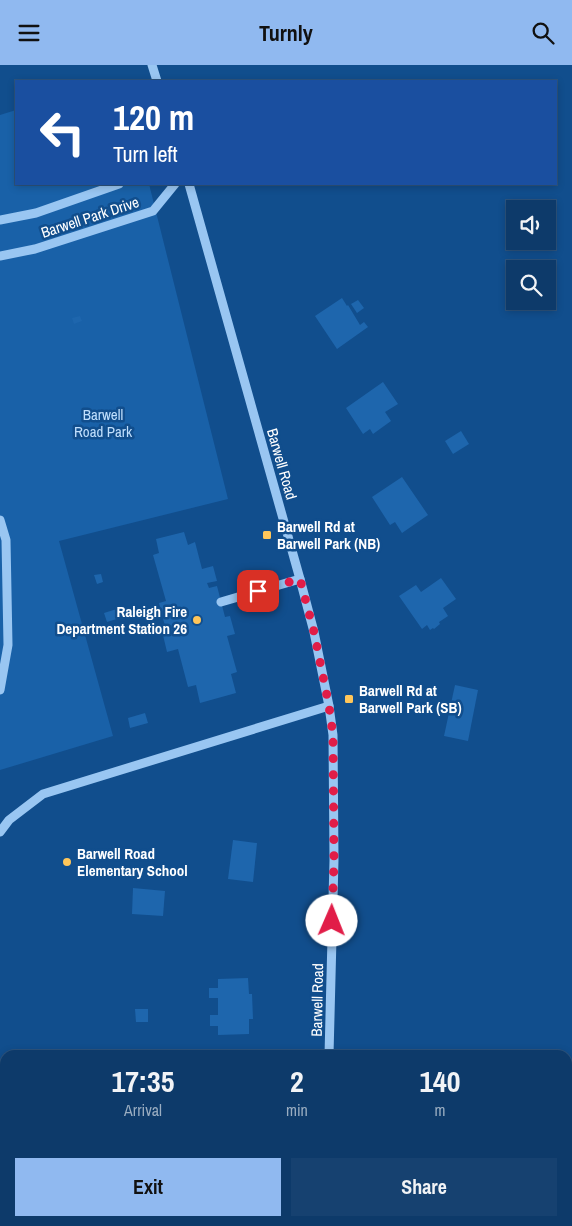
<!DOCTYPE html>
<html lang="en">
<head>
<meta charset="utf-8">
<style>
	:root { --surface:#0d3a6a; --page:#164170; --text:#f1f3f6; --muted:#9aadc1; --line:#2d547e; --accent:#90b9f0 }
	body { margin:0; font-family:"Archivo Narrow",sans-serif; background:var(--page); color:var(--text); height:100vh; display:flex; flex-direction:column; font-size:19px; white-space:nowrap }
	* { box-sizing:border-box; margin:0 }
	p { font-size:16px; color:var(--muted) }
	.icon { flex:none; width:28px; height:28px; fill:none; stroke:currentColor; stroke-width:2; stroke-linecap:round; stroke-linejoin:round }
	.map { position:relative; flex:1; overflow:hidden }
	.panel { position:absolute; left:0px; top:985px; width:572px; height:176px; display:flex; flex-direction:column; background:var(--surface); border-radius:15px 15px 0 0; box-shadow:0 2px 8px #0003,0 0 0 1px var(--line) }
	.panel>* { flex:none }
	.top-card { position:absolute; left:15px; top:15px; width:542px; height:105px; border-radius:0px; box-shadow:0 2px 8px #0003,0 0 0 1px var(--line); background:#1a4fa0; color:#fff; overflow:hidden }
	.fabs { position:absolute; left:506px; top:135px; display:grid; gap:10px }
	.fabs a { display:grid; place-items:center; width:50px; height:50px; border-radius:0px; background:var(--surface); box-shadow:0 2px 8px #0003,0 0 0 1px var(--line); font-size:25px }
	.pin { position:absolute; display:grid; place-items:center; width:42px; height:42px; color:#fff; margin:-21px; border-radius:10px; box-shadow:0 2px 8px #0006 }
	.me { position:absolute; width:55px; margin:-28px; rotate:1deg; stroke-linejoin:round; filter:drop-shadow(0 0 4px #0008) }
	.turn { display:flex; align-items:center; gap:18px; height:105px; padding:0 15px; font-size:22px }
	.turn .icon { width:65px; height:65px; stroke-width:2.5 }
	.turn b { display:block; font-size:35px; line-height:42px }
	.eta { display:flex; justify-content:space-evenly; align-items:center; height:85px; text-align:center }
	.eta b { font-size:30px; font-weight:800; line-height:35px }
	.cta { display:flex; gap:10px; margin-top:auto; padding:10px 15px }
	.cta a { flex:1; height:58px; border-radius:0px; background:var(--accent); color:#111; font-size:20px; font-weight:800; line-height:58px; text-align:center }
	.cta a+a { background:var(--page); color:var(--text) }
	header { display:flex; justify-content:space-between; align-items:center; height:65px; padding:0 15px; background:var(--accent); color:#111; font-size:22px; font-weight:800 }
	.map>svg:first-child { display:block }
</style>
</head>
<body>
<header><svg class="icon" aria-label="menu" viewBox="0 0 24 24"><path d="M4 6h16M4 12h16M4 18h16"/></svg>Turnly<svg class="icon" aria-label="search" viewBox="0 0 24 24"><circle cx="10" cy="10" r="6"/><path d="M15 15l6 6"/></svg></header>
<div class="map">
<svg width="572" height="1161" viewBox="0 0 572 1161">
	<rect width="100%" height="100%" fill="#114e8d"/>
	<path fill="#1961a8" d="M16 45V119H149L228 434 59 476 113 671 0 705V50Z"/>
	<g fill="#1e66ad">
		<path d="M342 233 347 241 348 240 360 260 364 257 368 262 337 284 315 251Z"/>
		<path d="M358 235 364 243 357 248 351 239Z"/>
		<path d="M80 251 82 256 74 259 72 253Z"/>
		<path d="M383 317 398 339 385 347 391 356 373 369 370 364 363 369 346 343Z"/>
		<path d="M461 366 469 379 453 389 445 376Z"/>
		<path d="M402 412 428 450 402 468 395 457 390 460 372 432Z"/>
		<path d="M184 467 188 480 195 477 202 504 213 501 217 516 207 518 209 523 217 521 225 552 230 551 235 569 227 571 237 607 231 609 236 628 200 638 196 620 188 622 178 584 167 587 162 566 166 565 159 538 166 536 153 490 159 488 156 474Z"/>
		<path d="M101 509 103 517 97 519 94 510Z"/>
		<path d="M441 513 456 534 443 543 448 551 439 557 440 559 434 564 433 563 430 565 427 560 422 564 399 531 416 520 421 527Z"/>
		<path d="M120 543 123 552 107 557 104 548Z"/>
		<path d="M455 620 478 625 468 676 444 671Z"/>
		<path d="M145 648 148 658 130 663 128 653Z"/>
		<path d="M233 775 257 778 253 817 228 814Z"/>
		<path d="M133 823 165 826 163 851 132 849Z"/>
		<path d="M248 913 249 929H252L253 954H249V969L218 970V961H210V950H218V933H209V923H218V914Z"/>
		<path d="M135 944H148V957H136Z"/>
		<path d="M103 1156H112L113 1161H104Z"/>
		<path d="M424 1156H448L449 1161H425Z"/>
	</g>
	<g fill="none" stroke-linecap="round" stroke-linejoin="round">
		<g stroke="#99c6f2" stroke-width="9">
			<path d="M152 0 157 16"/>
			<path d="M189 119 300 514 314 567 329 641 333 670 334 795 329 990"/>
			<path d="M0 155 36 148 119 119"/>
			<path d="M0 191 35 184 153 146 175 119"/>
			<path d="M0 455 6 475 8 580 0 625"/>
			<path d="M221 537 300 514"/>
			<path d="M0 767 9 755 43 729 329 641"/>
			<path d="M332 1156 333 1161"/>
		</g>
	</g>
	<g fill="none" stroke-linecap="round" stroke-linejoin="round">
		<path stroke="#e11d48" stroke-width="9" stroke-dasharray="0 16.2" d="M258 526 300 514 314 567 329 641 333 670 334 795 332 856"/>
	</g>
	<g fill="#ffc65a" stroke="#114e8d" stroke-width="2">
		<rect x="262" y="465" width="10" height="10" rx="2.5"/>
		<circle cx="197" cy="555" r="5"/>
		<rect x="344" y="629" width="10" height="10" rx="2.5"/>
		<circle cx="67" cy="797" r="5"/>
	</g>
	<g text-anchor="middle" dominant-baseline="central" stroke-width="5" stroke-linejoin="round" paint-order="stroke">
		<g font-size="15" fill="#fff" stroke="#114e8d">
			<text transform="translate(90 152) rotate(-18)">Barwell Park Drive</text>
			<text transform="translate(282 399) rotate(74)">Barwell Road</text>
			<text transform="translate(317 935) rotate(-89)">Barwell Road</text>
		</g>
		<g font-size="15" fill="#c0dffd" stroke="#114e8d">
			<text x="103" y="349">Barwell<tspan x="103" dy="17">Road Park</tspan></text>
		</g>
		<g font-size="15" font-weight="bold" fill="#fff" stroke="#114e8d" text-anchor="start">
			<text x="277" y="461">Barwell Rd at<tspan x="277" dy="17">Barwell Park (NB)</tspan></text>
			<text x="187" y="546" text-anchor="end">Raleigh Fire<tspan x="187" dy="17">Department Station 26</tspan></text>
			<text x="359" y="625">Barwell Rd at<tspan x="359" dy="17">Barwell Park (SB)</tspan></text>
			<text x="77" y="788">Barwell Road<tspan x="77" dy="17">Elementary School</tspan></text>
		</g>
	</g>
</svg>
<div class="fabs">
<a><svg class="icon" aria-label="sound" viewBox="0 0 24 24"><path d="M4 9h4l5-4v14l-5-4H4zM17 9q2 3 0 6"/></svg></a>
<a><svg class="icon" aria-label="search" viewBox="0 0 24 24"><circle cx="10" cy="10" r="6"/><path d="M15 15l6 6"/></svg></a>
</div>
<div class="pin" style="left:258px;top:526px;background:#d93025"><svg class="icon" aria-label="arrive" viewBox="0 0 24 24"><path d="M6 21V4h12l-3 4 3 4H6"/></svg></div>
<svg class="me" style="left:332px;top:856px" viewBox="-20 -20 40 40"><circle r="19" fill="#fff"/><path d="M0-13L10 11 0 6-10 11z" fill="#e11d48"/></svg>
<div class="top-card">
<div class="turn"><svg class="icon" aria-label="left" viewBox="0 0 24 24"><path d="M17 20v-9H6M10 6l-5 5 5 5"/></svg><div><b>120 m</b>Turn left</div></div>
</div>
<section class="panel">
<div class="eta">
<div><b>17:35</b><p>Arrival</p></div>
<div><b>2</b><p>min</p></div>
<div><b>140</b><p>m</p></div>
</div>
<div class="cta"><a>Exit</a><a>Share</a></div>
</section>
</div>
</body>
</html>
